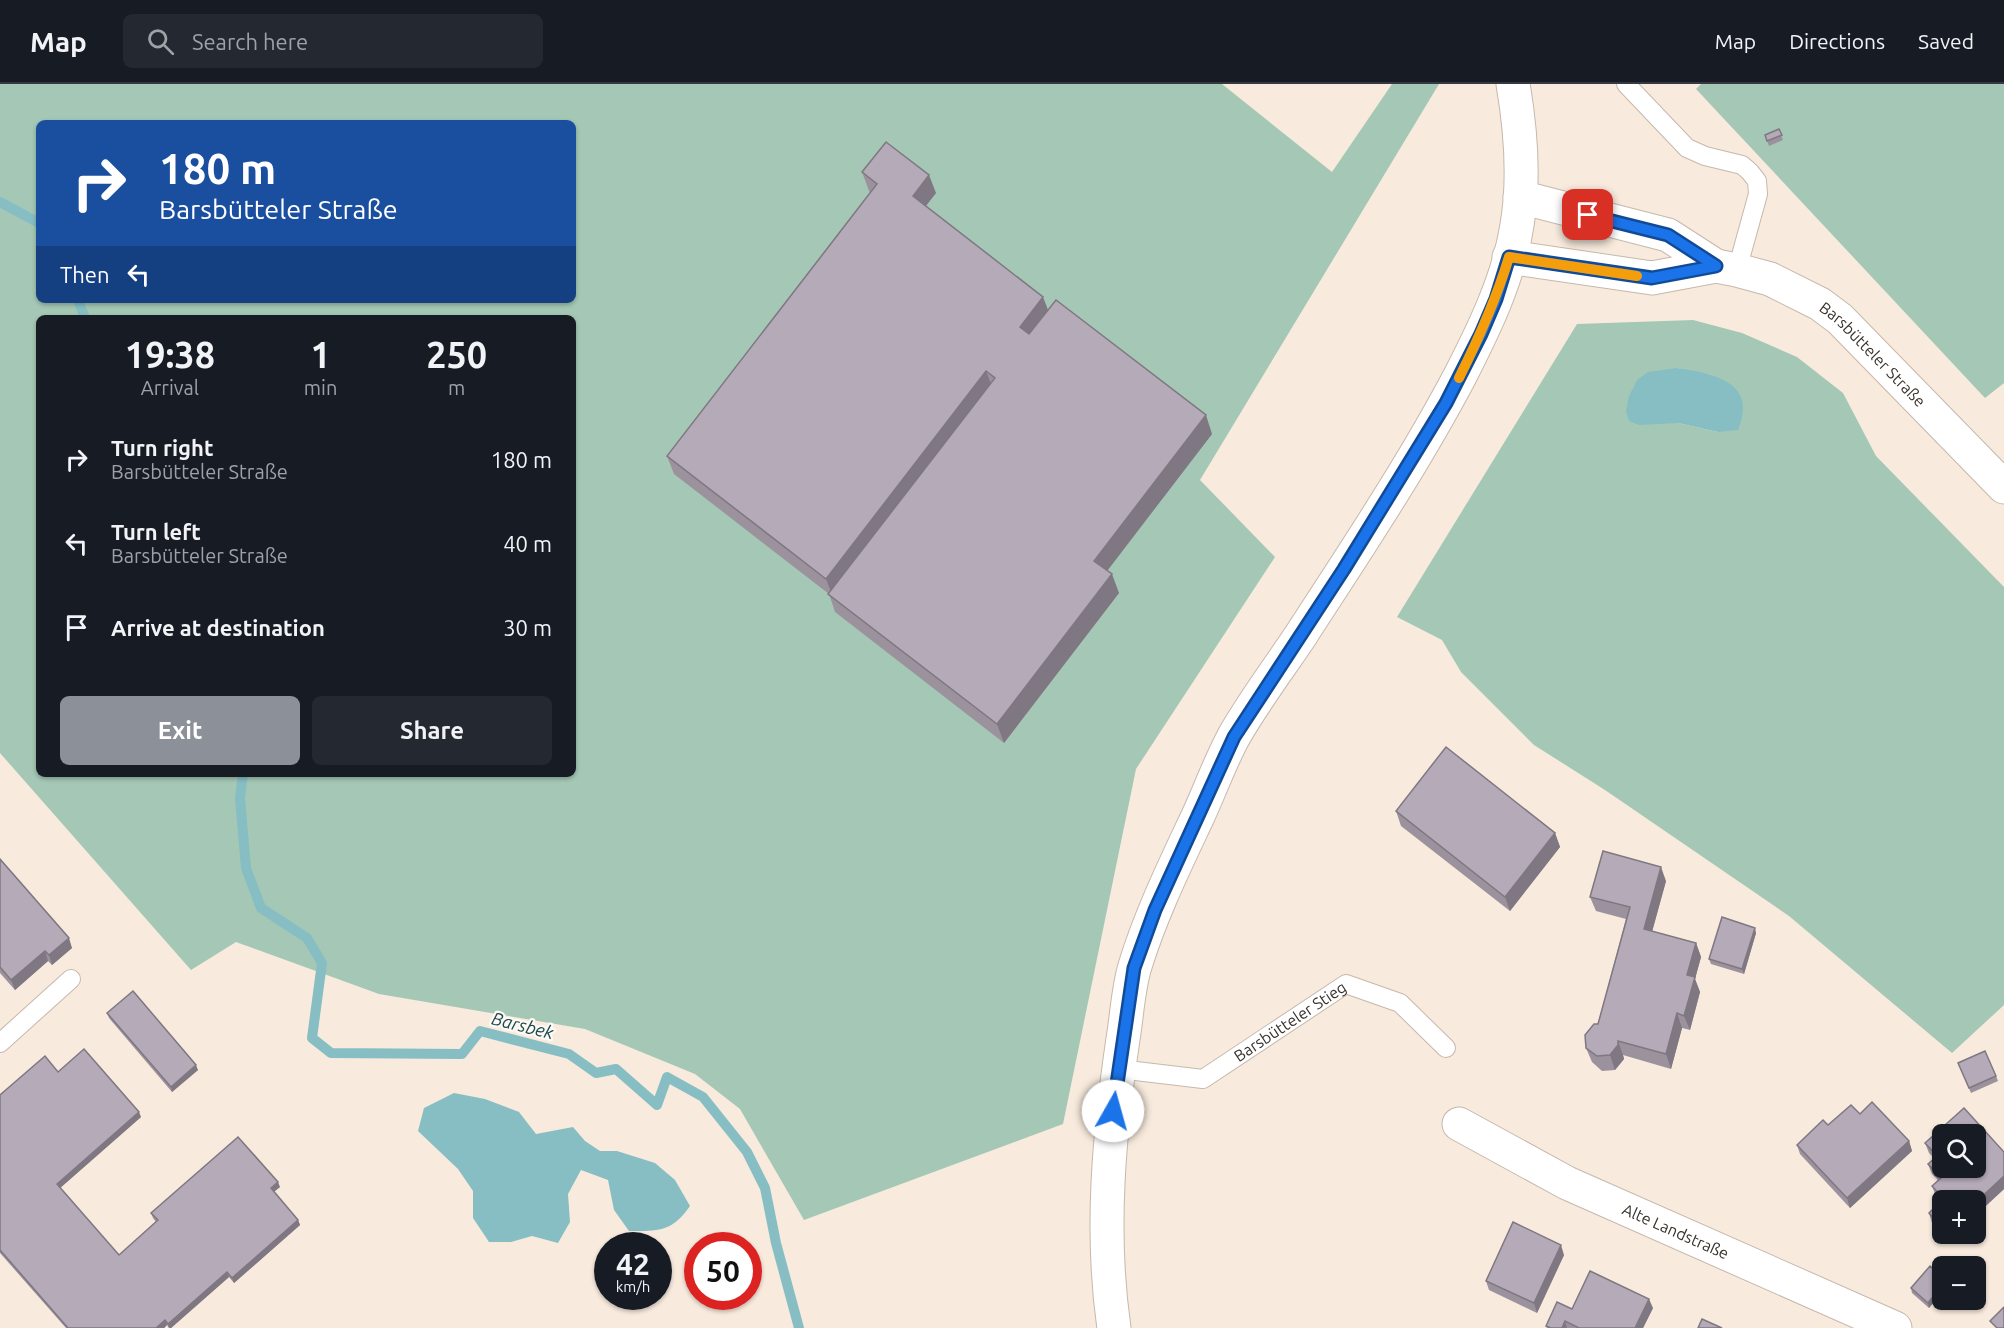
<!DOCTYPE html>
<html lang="en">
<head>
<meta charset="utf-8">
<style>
	:root { --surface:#171b24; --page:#242831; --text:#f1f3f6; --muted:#9ea1a6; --line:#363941; --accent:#8c9099 }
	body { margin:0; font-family:Ubuntu,sans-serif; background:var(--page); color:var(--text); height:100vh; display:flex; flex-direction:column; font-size:22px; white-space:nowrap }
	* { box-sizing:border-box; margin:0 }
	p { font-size:20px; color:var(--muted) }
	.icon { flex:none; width:33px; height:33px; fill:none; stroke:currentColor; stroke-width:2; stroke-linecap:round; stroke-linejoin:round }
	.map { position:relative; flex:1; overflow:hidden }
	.details { position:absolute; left:36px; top:231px; width:540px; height:462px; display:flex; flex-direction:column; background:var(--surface); border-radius:9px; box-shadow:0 2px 4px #0004 }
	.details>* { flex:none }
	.top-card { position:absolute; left:36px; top:36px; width:540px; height:183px; border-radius:9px; box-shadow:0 2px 4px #0004; background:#1a4fa0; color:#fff; overflow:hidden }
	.fabs { position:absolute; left:1932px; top:1040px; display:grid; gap:12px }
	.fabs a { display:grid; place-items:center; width:54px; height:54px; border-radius:9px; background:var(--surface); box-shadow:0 2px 4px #0004; font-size:30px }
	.speed { position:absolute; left:594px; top:1148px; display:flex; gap:12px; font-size:30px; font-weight:700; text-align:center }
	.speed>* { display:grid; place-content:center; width:78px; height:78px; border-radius:50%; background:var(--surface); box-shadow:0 2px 4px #0004; line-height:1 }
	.speed small { font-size:15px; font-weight:400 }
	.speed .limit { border:9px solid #d22; background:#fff; color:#111 }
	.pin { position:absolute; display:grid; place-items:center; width:51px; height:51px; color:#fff; margin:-26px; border-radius:12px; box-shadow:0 3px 9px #0006 }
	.me { position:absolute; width:66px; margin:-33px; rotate:7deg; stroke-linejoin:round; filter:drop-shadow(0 0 4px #0008) }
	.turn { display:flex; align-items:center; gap:21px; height:126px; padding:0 24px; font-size:27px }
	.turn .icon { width:78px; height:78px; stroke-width:2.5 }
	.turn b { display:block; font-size:42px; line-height:51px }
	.then { display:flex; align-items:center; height:57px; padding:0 24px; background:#0003; gap:12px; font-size:22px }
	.eta { display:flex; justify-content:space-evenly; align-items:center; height:102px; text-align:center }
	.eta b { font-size:36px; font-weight:700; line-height:42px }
	.cta { display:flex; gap:12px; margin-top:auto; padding:12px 24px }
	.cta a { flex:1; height:69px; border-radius:9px; background:var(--accent); color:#fff; font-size:24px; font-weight:700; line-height:69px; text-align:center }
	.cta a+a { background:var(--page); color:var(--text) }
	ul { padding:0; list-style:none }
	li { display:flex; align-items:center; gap:18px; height:84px; padding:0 24px }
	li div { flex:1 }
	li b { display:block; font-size:22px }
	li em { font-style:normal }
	header { display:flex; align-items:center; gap:36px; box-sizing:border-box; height:84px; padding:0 30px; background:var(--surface); border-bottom:2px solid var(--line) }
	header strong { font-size:28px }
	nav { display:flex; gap:33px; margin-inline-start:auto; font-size:21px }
	.search { width:420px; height:54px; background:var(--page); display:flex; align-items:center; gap:15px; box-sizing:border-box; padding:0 21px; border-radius:9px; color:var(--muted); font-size:22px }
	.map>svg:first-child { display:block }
</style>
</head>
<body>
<header>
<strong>Map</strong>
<div class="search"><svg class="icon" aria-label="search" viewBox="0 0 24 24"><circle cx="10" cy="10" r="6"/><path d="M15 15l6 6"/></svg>Search here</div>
<nav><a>Map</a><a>Directions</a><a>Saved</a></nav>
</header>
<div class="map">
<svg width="2004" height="1244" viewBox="0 0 2004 1244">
	<rect width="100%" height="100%" fill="#f8eadd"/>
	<g fill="#a4c8b5" fill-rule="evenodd">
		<path d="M0 0H1222L1332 88 1392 0H1439L1200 396 1275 473 1136 685 1063 1040 804 1136 740 1025 695 990 585 945 379 910 236 858 191 886 0 669ZM39 39H573V216H39ZM39 234H573V690H39Z"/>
		<path d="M1701 0H2004V299L1985 314 1696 5Z"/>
		<path d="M1693 236 1742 249 1797 273 1843 309 1876 372 2004 503V921L1952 969 1789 832 1605 706 1534 661 1461 588 1442 556 1397 533 1577 240ZM1677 284 1711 291 1718 348 1678 339H1663Z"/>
	</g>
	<g fill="#87bec3">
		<path d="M1677 284C1712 289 1759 298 1738 346L1718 348 1678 339 1639 341 1629 337 1626 327 1629 312 1637 296 1648 288Z"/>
		<path d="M454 1009 485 1015 519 1028 536 1050 573 1043 585 1057 600 1067H617L655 1079 675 1096 690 1122C672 1148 659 1147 629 1147L614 1126 608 1096 581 1086 568 1110 570 1138 558 1159 532 1152 511 1158H489L473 1134V1107L458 1085 418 1047 424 1024Z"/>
	</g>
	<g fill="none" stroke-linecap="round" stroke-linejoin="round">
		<g stroke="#87bec3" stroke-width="10">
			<path d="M0 118 39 139"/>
			<path d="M78 216 85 234"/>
			<path d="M243 690 240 714 246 784 261 824 307 854 322 879 312 954 331 969 462 970 480 947 569 970 596 989 616 985 657 1021 667 993 703 1013 747 1068 765 1104 776 1159 799 1244"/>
		</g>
		<g stroke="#c6b8ac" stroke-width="20">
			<g id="lane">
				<path d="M1626 0 1687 64 1705 72 1742 81 1750 88 1757 97 1758 110 1737 186"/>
				<path d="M0 959 71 895"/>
				<path id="s1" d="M1119 985 1203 995 1346 900 1400 919 1446 964"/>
			</g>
		</g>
		<g stroke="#c6b8ac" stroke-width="35">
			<g id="street">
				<path id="s2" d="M1459 1040 1567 1099 1895 1244"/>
			</g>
		</g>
		<g stroke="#c6b8ac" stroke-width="35">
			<g id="secondary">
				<path d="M1520 113 1668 151 1716 182"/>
				<path id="s3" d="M1509 173 1652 194 1716 182 1737 186 1770 195 1820 220 1840 235 2004 403"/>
				<path d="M1114 1244C1100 1148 1109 1050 1123 955 1127 931 1128 905 1135 882 1151 830 1175 781 1198 732 1210 706 1220 678 1234 652 1254 617 1279 584 1301 551 1356 466 1413 381 1460 292 1484 245 1509 194 1517 141 1525 94 1521 47 1513 0"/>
			</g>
		</g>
		<use href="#lane" stroke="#fff" stroke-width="18"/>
		<use href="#street" stroke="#fff" stroke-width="33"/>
		<use href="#secondary" stroke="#fff" stroke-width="33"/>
	</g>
	<g fill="#9c929e">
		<path d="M1779 45 1783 56 1769 62 1765 51Z"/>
		<path d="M862 88 936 109 925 122 1048 226 1212 350 1107 486 1119 509 1004 659 835 528 829 510 674 390 667 372 870 108 869 107Z"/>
		<path d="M1396 727 1555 749 1560 763 1510 827 1401 742Z"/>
		<path d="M0 775 72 864 52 881 48 877 15 906 0 889Z"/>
		<path d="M1666 797 1652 847 1696 859 1701 873 1695 895 1700 908 1690 946 1682 944 1671 985 1623 971 1624 975 1615 986 1602 987 1592 978 1586 964 1598 940 1626 835 1596 827 1590 813Z"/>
		<path d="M1756 849 1744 890 1711 880 1709 875Z"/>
		<path d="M107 929 198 986 172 1008 109 934Z"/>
		<path d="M1960 984 1996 992 1998 997 1971 1009Z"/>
		<path d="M58 988 141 1033 60 1104 119 1171 156 1138 153 1134 151 1129 280 1103 274 1108 298 1136 300 1141 234 1199 229 1193 171 1244H169L167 1241 164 1244H66L0 1169V1011Z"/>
		<path d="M1860 1030 1909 1057 1912 1067 1850 1124 1800 1070 1797 1061 1828 1041Z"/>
		<path d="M1925 1059 2004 1068V1105L1976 1131V1116H1942V1149H1955L1948 1156 1932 1139 1929 1129 1941 1117 1936 1112 1932 1102 1938 1096 1932 1090 1928 1080 1934 1074 1929 1069Z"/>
		<path d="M1564 1171 1537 1229 1489 1206 1486 1197Z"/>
		<path d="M1942 1193V1208L1929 1224 1912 1209 1911 1204Z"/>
		<path d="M1653 1224 1643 1244H1547L1546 1242 1572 1225Z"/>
	</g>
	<g fill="#7f7781">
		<path d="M929 91 936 109 919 131 913 112Z"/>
		<path d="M1043 213 1050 231 1027 261 1020 243Z"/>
		<path d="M986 287 993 305 833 513 826 495Z"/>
		<path d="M1206 331 1212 350 1101 495 1094 477Z"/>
		<path d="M1112 490 1119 509 1004 659 997 640Z"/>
		<path d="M1555 749 1560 763 1510 827 1505 813Z"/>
		<path d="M1661 783 1666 797 1649 859 1644 845Z"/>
		<path d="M1755 844 1756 849 1744 890 1742 885Z"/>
		<path d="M69 854 72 864 52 881 49 871Z"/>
		<path d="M1696 859 1701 873 1695 895 1700 908 1690 946 1684 932 1687 891Z"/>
		<path d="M45 867 48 877 15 906 11 896Z"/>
		<path d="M1677 929 1682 944 1671 985 1666 970Z"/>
		<path d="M1618 957 1623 971 1624 975 1615 986 1610 971Z"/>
		<path d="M196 981 198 986 172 1008 171 1003Z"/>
		<path d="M139 1028 141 1033 59 1105 57 1100Z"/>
		<path d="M1909 1057 1912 1067 1850 1124 1847 1114Z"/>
		<path d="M2004 1092V1105L1976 1131V1118Z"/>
		<path d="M278 1098 280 1103 272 1109 271 1104Z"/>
		<path d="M298 1136 300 1141 234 1199 232 1194Z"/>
		<path d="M1945 1149H1955L1948 1156Z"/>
		<path d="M1561 1161 1564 1171 1537 1229 1534 1219Z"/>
		<path d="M227 1188 229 1193 171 1244H169L168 1240Z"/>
		<path d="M1942 1201V1208L1929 1224 1928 1219Z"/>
		<path d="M1649 1215 1653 1224 1643 1244H1635Z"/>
		<path d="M165 1236 167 1241 164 1244H156Z"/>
		<path d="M1565 1237 1567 1244H1562Z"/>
	</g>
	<g fill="#b5aab8" stroke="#7f7781" stroke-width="1.5" fill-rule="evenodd">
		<path d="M1779 45 1782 51 1767 57 1765 51Z"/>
		<path d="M886 58 929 91 913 112 1043 213 1020 243 1029 250 1056 216 1206 331 1094 477 1112 490 997 640 828 510 995 294 986 287 826 495 667 372 877 100 862 88Z"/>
		<path d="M1446 663 1555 749 1505 813 1396 727Z"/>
		<path d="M1603 767 1661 783 1644 845 1696 859 1687 891 1695 893 1684 932 1677 929 1666 970 1618 957V961L1610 971 1597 972 1586 964 1585 951 1594 940H1598L1630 823 1590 813Z"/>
		<path d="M0 775 69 854 49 871 45 867 11 896 0 883Z"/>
		<path d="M1722 833 1755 844 1742 885 1709 875Z"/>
		<path d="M133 907 196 981 171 1003 107 929Z"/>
		<path d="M84 965 139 1028 57 1100 119 1171 158 1136 151 1129 238 1053 278 1098 271 1104 298 1136 232 1194 227 1188 168 1240 165 1236 156 1244H68L0 1166V1011L45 972 58 988Z"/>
		<path d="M1985 967 1996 992 1969 1004 1958 979Z"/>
		<path d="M1872 1018 1909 1057 1847 1114 1797 1061 1823 1036 1828 1041 1851 1021 1860 1030Z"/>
		<path d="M1964 1024 2004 1068V1092L1976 1118V1116H1943L1944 1115 1932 1102 1941 1094 1928 1080 1937 1072 1925 1059ZM1942 1050H1976V1083H1942Z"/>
		<path d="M1942 1116V1144L1929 1129Z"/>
		<path d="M1513 1138 1561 1161 1534 1219 1486 1197Z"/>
		<path d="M1930 1182 1942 1193V1201L1928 1219 1911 1204Z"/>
		<path d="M1590 1187 1649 1215 1635 1244H1579L1565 1237 1562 1244H1551L1546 1242 1557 1218 1572 1225Z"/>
		<path d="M2004 1223V1244H1997L1990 1237Z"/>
		<path d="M1702 1235 1722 1244H1698Z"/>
	</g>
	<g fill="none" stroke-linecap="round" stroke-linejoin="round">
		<g stroke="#114b97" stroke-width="15">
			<path id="route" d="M1113 1027 1134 884 1155 826 1234 653 1344 485 1446 319 1481 250 1496 215 1509 173 1652 194 1716 182 1668 151 1588 131"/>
		</g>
		<use href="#route" stroke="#1a73e8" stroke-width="10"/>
		<path stroke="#f59e0b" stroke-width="10" d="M1459 294C1479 254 1496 216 1509 173L1637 192"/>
	</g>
	<g text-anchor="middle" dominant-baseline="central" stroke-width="4.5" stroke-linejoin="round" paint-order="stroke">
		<g font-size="16" fill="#38322d" stroke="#fff9f4">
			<text stroke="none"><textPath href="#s3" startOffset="394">Barsbütteler Straße</textPath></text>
			<text stroke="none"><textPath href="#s1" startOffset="189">Barsbütteler Stieg</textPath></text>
			<text stroke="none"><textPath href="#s2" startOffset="242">Alte Landstraße</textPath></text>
		</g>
		<g font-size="18" font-style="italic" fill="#194b4f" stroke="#fff9f4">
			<text transform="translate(523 941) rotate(14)">Barsbek</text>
		</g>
	</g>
</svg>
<div class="fabs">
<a><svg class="icon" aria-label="search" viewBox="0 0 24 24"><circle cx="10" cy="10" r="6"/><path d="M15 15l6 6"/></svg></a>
<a>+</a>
<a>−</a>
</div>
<div class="speed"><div>42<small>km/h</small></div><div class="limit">50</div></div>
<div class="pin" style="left:1588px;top:131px;background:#d93025"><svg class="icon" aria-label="arrive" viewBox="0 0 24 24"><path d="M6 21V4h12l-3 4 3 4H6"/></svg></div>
<svg class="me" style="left:1113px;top:1027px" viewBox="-20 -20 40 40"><circle r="19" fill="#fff"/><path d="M0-13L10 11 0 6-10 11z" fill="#1a73e8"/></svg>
<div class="top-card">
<div class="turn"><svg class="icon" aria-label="right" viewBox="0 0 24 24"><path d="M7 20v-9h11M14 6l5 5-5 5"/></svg><div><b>180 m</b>Barsbütteler Straße</div></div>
<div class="then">Then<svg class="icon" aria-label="left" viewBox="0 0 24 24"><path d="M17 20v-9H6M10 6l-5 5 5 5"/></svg></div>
</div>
<section class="details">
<div class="eta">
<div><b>19:38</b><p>Arrival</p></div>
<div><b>1</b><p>min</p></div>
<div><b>250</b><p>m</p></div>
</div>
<ul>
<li><svg class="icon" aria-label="right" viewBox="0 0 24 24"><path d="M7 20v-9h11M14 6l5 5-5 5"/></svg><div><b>Turn right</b><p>Barsbütteler Straße</p></div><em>180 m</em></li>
<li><svg class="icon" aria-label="left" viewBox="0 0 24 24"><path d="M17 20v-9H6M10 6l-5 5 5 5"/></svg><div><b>Turn left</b><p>Barsbütteler Straße</p></div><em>40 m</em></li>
<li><svg class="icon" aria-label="arrive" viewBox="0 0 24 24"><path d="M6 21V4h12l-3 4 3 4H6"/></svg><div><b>Arrive at destination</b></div><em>30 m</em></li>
</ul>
<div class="cta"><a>Exit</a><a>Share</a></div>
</section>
</div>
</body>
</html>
